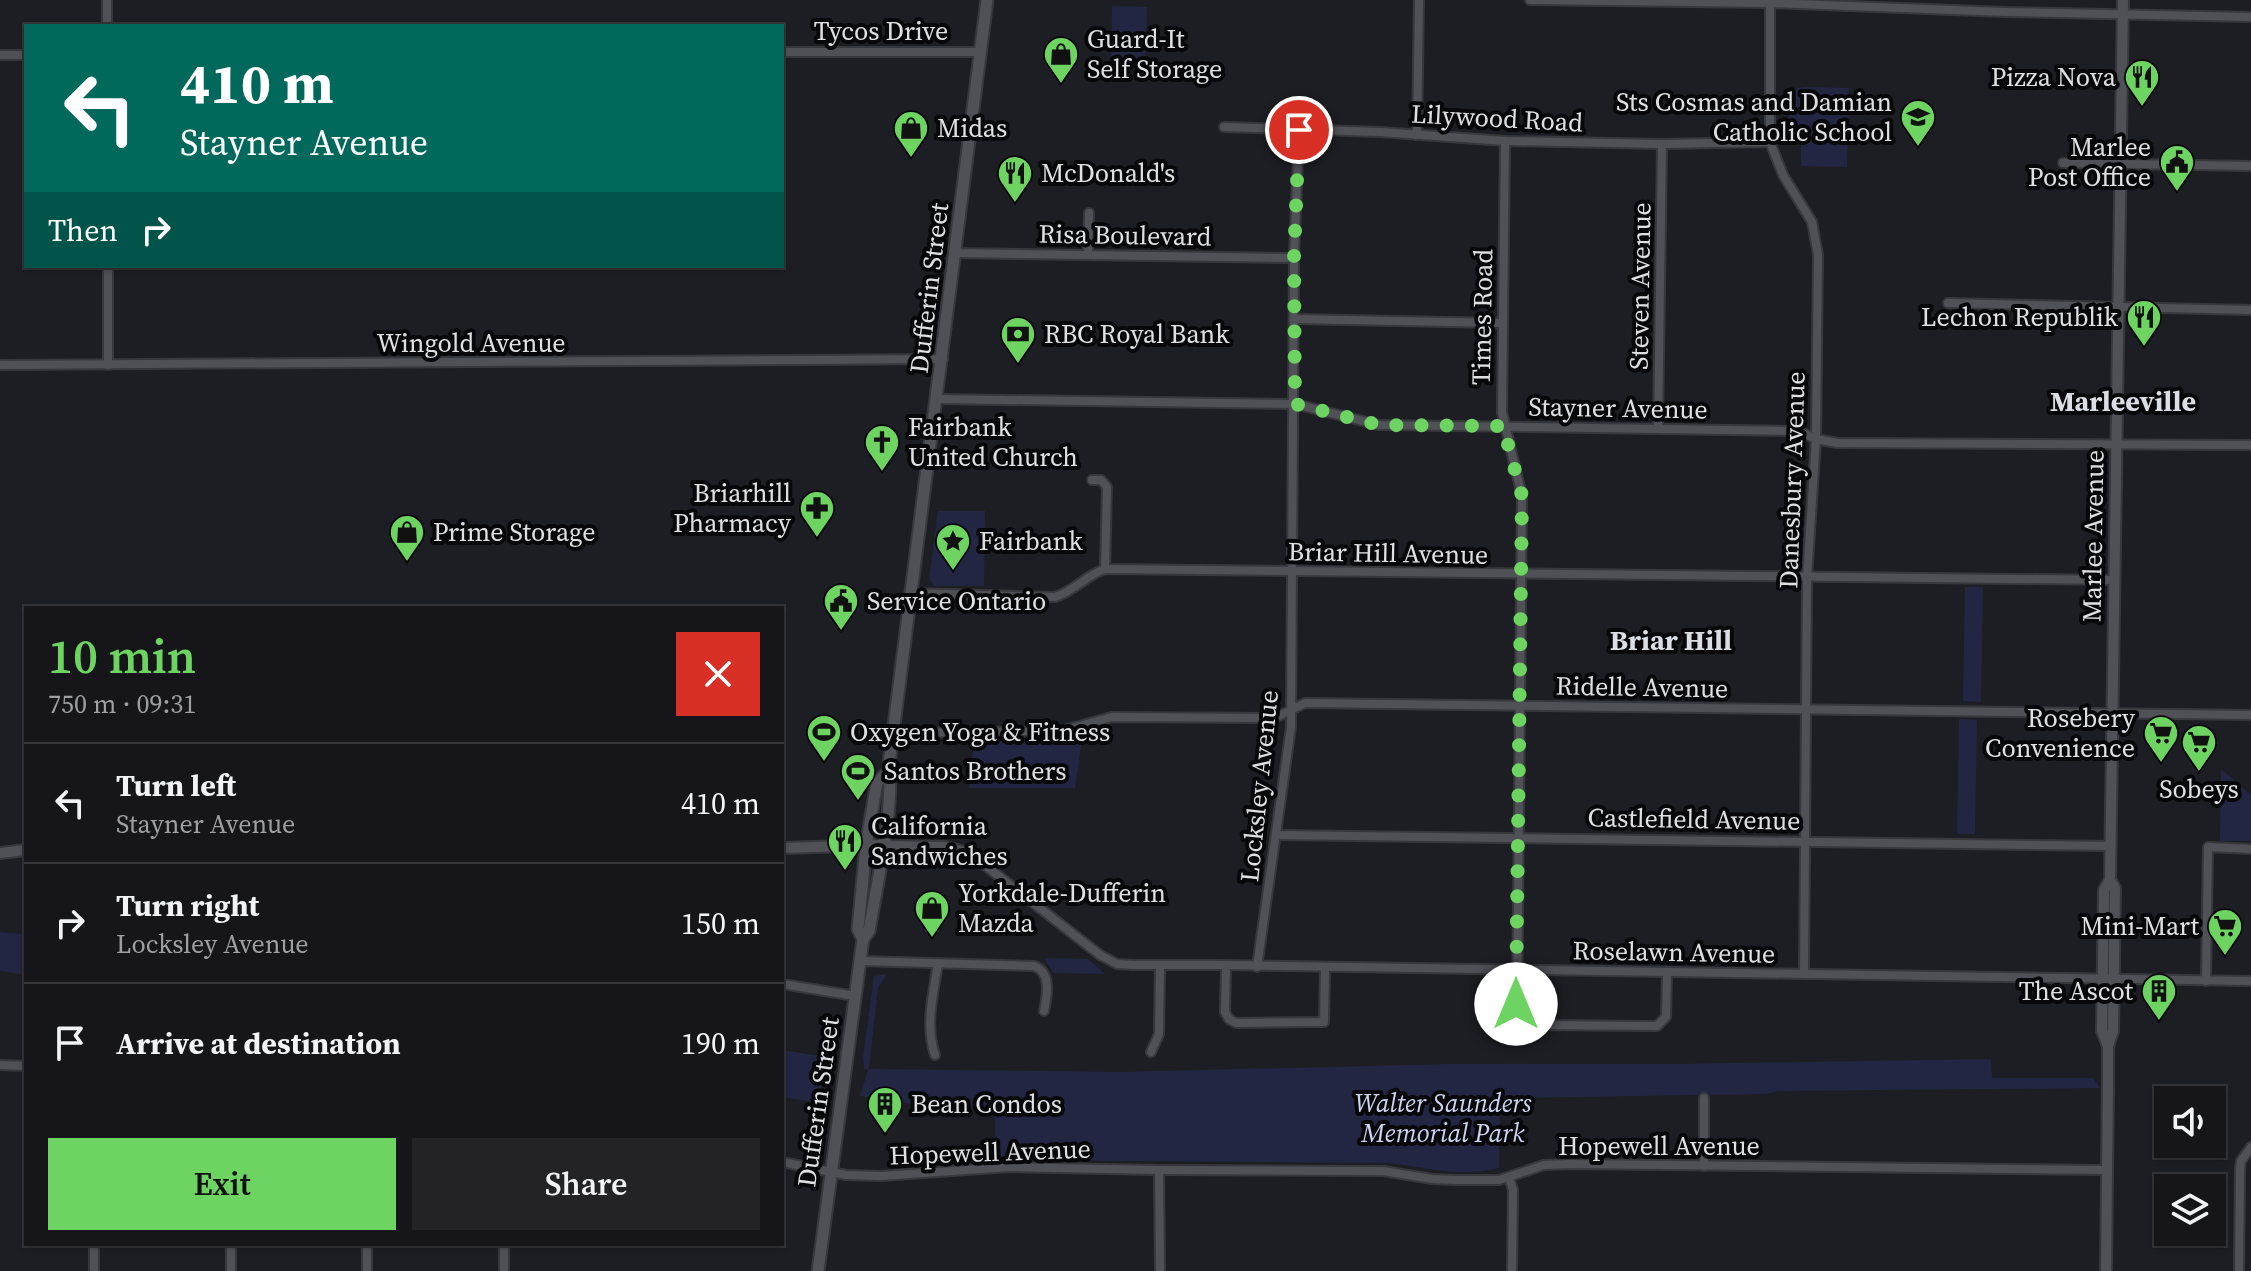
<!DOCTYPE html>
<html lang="en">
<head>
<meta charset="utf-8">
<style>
	:root { --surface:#16161a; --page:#232327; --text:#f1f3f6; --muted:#9e9fa2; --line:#353539; --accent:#6dd361 }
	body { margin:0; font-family:"Source Serif 4",serif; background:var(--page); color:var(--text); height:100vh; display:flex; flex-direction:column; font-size:30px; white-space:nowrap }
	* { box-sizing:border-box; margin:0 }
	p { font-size:26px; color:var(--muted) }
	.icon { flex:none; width:44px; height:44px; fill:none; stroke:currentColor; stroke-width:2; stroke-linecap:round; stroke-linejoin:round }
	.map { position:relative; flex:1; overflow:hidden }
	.panel { position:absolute; left:24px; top:606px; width:760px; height:640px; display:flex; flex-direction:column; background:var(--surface); border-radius:0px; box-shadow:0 2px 6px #0004,0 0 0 2px var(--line) }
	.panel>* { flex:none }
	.top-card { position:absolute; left:24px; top:24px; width:760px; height:244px; border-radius:0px; box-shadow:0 2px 6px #0004,0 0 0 2px var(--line); background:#00695c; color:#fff; overflow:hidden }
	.fabs { position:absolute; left:2154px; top:1086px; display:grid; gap:16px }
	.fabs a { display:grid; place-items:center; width:72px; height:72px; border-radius:0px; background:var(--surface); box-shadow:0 2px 6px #0004,0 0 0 2px var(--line); font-size:40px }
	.pin { position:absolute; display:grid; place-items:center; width:68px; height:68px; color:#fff; margin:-34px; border:4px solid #fff; border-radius:50%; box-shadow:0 2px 8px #0007 }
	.me { position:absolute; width:88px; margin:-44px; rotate:0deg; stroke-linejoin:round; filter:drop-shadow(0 0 6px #0008) }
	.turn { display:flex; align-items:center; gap:28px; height:168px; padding:0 24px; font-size:36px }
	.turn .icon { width:104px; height:104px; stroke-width:2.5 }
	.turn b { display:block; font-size:56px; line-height:68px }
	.then { display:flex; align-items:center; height:76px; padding:0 24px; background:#0003; gap:16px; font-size:30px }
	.round { display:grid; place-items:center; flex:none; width:84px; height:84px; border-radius:0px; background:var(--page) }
	.headline { display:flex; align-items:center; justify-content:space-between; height:136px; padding:0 24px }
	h1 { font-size:48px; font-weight:600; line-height:60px; color:var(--accent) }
	.cta { display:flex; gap:16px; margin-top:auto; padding:16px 24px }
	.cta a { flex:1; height:92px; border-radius:0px; background:var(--accent); color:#111; font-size:32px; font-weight:600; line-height:92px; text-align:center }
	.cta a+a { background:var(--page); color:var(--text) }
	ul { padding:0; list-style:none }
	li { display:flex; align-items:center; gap:24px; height:120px; padding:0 24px; border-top:2px solid var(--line) }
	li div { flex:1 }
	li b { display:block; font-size:30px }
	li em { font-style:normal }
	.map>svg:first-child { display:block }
</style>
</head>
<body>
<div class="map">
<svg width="2251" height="1271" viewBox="0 0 2251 1271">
	<rect width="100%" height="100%" fill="#1d1e23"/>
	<g fill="#222642">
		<path d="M1112 6 1147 7 1145 65 1111 63Z"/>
		<path d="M1803 87 1849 88 1847 167 1801 166V136H1788L1791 90Z"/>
		<path d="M938 511H985L984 586H934L929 578Z"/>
		<path d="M1965 587H1983L1981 702 1963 701Z"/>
		<path d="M1959 719 1977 720 1975 834H1957Z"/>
		<path d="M1082 739 1075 788H969L974 740 1060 741Z"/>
		<path d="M2221 769 2251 795V841H2220Z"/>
		<path d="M26 932V975L0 971V932L23 934Z"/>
		<path d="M1044 958 1088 959 1105 974 1053 973Z"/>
		<path d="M887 974 878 988 869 1069 1121 1072 1451 1064H1677L1991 1059 1992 1078H2093L2100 1088 1779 1091 1765 1094 1500 1098 1499 1168C1458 1178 1427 1167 1387 1163L998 1160 995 1149V1107L925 1106 860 1096 868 1070 864 1069 863 1057 874 976Z"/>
		<path d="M782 1050 826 1057 820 1094 822 1100 819 1103 782 1097Z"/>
	</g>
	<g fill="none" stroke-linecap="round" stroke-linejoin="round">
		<g stroke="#37383c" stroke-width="12">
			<g id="minor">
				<path d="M107 0V26"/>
				<path d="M1530 0 1770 3 2005 12 2251 17"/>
				<path d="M1770 0V142L1783 175 1812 222 1818 255 1816 439 1807 577 1804 973"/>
				<path d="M782 52H979"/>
				<path d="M0 55H26"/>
				<path d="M1224 127 1380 132 1505 141 1662 144 1770 142"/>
				<path d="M1417 135 1419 0"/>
				<path d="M1505 141 1502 412 1522 496 1517 1011 1519 1017 1531 1025 1657 1026 1666 1017 1667 973"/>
				<path d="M2063 163 2251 166"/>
				<path d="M956 253 1294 258"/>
				<path d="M1088 254 1089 213"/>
				<path d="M1948 303 2251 310"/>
				<path d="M1294 319 1501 323"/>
				<path d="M0 365 943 359"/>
				<path d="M108 365V266"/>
				<path d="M937 399 1295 404 1379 425 1798 431 1816 439 1837 443 2251 445"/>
				<path d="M1658 428 1662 144"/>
				<path d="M1092 480H1101L1107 487 1105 569"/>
				<path d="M911 593 1055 597C1075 591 1086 575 1105 569L2114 580"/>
				<path d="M894 733 1061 731 1112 717 1275 718 1305 703 2251 715"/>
				<path d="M1276 835 2111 846"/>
				<path d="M882 845 946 846 968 852 1100 955 1117 964 1133 965H1226L2251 981"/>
				<path d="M861 961 1034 966C1052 972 1047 996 1044 1011"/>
				<path d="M1226 965 1225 1012 1229 1019 1236 1023 1324 1022 1325 968"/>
				<path d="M1257 967 1291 727 1294 258 1299 130"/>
				<path d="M2206 981 2208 847 2251 849"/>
				<path d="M782 984 855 996"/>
				<path d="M1151 1052 1159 1034 1160 967"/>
				<path d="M935 1055C925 1026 933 994 938 964"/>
				<path d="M0 1065 26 1066"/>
				<path d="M782 1162 846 1175 881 1176 1009 1167 1159 1170 1383 1171 1432 1179 1455 1180H1499L1544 1165 1571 1164 2107 1170"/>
				<path d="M1704 1166V1098"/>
				<path d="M1159 1170 1160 1271"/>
				<path d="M1509 1177 1513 1190 1512 1271"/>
				<path d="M231 1244V1271"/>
				<path d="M504 1244V1271"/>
				<path d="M94 1271V1244"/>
				<path d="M367 1271V1244"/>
				<path d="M2239 1271 2240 1169 2241 1161 2251 1147"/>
			</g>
		</g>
		<g stroke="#37383c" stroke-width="14">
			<g id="tertiary">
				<path d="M782 848 882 845"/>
				<path d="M0 853 26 850"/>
				<path d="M2108 1046 2113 1031 2115 888 2110 880 2123 0"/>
				<path d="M2106 1271 2108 1079V1046L2102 1031 2104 890 2110 880"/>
			</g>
		</g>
		<g stroke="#37383c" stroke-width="15">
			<g id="secondary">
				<path d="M863 939 858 929 866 846 877 782 888 772"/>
				<path d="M818 1271 863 939 869 931C874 901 896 796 888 772L987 0"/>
			</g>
		</g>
		<use href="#minor" stroke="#505157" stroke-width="8"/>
		<use href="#tertiary" stroke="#505157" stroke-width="10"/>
		<use href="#secondary" stroke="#505157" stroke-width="11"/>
	</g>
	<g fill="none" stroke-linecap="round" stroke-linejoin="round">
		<path stroke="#6dd361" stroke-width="14" stroke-dasharray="0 25.2" d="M1299 130 1294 258 1295 404 1379 425 1503 426 1522 496 1516 1004"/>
	</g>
	<defs>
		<g id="shop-pin" transform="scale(1.8)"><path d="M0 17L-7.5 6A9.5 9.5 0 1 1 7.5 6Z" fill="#6dd361" stroke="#08080a"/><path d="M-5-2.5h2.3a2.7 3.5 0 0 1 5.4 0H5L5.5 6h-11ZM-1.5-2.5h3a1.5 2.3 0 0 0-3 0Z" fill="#111"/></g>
		<g id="restaurant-pin" transform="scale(1.8)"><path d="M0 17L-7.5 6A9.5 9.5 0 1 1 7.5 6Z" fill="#6dd361" stroke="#08080a"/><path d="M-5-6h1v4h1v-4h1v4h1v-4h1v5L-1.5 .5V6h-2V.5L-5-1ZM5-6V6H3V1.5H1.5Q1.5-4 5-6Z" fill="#111"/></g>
		<g id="school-pin" transform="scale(1.8)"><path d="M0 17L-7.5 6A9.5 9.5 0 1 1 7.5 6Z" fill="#6dd361" stroke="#08080a"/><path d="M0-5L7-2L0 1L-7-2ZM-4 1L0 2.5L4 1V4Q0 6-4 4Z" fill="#111"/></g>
		<g id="civic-pin" transform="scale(1.8)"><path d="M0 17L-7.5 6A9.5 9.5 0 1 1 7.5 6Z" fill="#6dd361" stroke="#08080a"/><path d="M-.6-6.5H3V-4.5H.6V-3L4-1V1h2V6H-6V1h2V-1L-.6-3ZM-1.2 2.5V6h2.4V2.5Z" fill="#111"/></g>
		<g id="bank-pin" transform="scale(1.8)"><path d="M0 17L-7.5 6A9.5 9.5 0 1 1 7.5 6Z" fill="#6dd361" stroke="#08080a"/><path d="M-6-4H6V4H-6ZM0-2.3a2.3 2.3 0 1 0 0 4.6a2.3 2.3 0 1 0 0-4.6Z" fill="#111"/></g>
		<g id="church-pin" transform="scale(1.8)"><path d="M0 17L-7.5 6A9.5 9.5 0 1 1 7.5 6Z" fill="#6dd361" stroke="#08080a"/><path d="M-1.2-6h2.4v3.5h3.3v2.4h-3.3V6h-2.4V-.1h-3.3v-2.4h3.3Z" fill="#111"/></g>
		<g id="pharmacy-pin" transform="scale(1.8)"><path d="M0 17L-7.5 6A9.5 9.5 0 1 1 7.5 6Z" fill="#6dd361" stroke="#08080a"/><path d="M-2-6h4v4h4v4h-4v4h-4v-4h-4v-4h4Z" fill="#111"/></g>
		<g id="sight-pin" transform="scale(1.8)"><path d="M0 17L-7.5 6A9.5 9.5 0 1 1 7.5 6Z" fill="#6dd361" stroke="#08080a"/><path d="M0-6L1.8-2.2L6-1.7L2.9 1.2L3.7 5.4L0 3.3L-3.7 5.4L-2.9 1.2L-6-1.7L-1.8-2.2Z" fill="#111"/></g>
		<g id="stadium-pin" transform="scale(1.8)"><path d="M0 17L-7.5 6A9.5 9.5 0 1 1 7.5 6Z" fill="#6dd361" stroke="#08080a"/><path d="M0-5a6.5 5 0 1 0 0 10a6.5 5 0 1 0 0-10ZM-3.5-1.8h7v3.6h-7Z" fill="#111"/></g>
		<g id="supermarket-pin" transform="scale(1.8)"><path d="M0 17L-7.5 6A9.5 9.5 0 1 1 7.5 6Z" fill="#6dd361" stroke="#08080a"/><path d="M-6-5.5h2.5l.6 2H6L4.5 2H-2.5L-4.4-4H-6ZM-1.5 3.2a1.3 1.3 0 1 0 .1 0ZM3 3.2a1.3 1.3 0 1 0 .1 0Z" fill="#111"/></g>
		<g id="building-pin" transform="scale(1.8)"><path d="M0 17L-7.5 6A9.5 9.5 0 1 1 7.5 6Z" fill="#6dd361" stroke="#08080a"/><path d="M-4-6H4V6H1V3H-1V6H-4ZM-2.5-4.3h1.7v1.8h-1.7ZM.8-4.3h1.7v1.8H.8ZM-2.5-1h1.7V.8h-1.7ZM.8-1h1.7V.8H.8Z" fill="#111"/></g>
	</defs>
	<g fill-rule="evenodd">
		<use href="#shop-pin" x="1061" y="54"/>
		<use href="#restaurant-pin" x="2142" y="77"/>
		<use href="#school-pin" x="1918" y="117"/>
		<use href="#shop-pin" x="911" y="128"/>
		<use href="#civic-pin" x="2177" y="162"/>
		<use href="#restaurant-pin" x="1015" y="173"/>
		<use href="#restaurant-pin" x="2144" y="317"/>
		<use href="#bank-pin" x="1018" y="334"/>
		<use href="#church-pin" x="882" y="442"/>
		<use href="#pharmacy-pin" x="817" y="508"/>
		<use href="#shop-pin" x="407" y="532"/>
		<use href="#sight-pin" x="953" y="541"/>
		<use href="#civic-pin" x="841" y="601"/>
		<use href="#stadium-pin" x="824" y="732"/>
		<use href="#supermarket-pin" x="2161" y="733"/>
		<use href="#supermarket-pin" x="2199" y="742"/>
		<use href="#stadium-pin" x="858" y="771"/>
		<use href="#restaurant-pin" x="845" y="841"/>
		<use href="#shop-pin" x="932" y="908"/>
		<use href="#supermarket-pin" x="2225" y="926"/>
		<use href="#building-pin" x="2159" y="991"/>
		<use href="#building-pin" x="885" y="1104"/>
	</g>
	<g text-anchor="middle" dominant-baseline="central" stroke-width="8" stroke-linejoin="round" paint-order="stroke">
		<g font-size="26" fill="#dfe0e4" stroke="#08080a">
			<text x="881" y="31">Tycos Drive</text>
			<text transform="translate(1497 118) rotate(3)">Lilywood Road</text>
			<text transform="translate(1125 235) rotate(1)">Risa Boulevard</text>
			<text transform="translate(1640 286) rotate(-89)">Steven Avenue</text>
			<text transform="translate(929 288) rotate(-83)">Dufferin Street</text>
			<text transform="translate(1482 317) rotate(-89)">Times Road</text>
			<text x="471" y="343">Wingold Avenue</text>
			<text transform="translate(1618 408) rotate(1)">Stayner Avenue</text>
			<text transform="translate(1792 480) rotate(-88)">Danesbury Avenue</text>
			<text transform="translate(2093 536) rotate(-89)">Marlee Avenue</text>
			<text transform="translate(1388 553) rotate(1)">Briar Hill Avenue</text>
			<text transform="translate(1642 687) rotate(1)">Ridelle Avenue</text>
			<text transform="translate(1259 786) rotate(-84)">Locksley Avenue</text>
			<text transform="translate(1694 819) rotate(1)">Castlefield Avenue</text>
			<text transform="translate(1674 952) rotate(1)">Roselawn Avenue</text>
			<text transform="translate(818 1102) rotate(-82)">Dufferin Street</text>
			<text x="1659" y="1146">Hopewell Avenue</text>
			<text transform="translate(990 1152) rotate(-2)">Hopewell Avenue</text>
		</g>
		<g font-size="26" fill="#dfe0e4" stroke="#08080a" text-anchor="start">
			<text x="1087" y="39">Guard-It<tspan x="1087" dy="30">Self Storage</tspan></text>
			<text x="2116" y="77" text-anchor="end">Pizza Nova</text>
			<text x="1892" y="102" text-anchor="end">Sts Cosmas and Damian<tspan x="1892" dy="30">Catholic School</tspan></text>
			<text x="937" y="128">Midas</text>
			<text x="2151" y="147" text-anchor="end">Marlee<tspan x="2151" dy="30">Post Office</tspan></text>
			<text x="1041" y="173">McDonald's</text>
			<text x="2118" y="317" text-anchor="end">Lechon Republik</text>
			<text x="1044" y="334">RBC Royal Bank</text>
			<text x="908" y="427">Fairbank<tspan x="908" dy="30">United Church</tspan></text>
			<text x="791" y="493" text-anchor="end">Briarhill<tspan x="791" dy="30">Pharmacy</tspan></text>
			<text x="433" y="532">Prime Storage</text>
			<text x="979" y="541">Fairbank</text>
			<text x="867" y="601">Service Ontario</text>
			<text x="2135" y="718" text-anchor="end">Rosebery<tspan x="2135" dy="30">Convenience</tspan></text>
			<text x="850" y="732">Oxygen Yoga &amp; Fitness</text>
			<text x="884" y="771">Santos Brothers</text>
			<text x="2199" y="789" text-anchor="middle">Sobeys</text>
			<text x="871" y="826">California<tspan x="871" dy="30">Sandwiches</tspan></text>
			<text x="958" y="893">Yorkdale-Dufferin<tspan x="958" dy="30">Mazda</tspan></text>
			<text x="2199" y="926" text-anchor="end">Mini-Mart</text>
			<text x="2133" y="991" text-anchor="end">The Ascot</text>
			<text x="911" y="1104">Bean Condos</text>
		</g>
		<g font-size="26" font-style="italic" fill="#cdd4f3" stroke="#08080a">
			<text x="1443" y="1103">Walter Saunders<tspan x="1443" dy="30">Memorial Park</tspan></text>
		</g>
		<g font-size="28" font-weight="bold" fill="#dcdee5" stroke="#08080a">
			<text x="2123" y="401">Marleeville</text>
			<text x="1671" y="640">Briar Hill</text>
		</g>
	</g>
</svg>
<div class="fabs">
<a><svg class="icon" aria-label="sound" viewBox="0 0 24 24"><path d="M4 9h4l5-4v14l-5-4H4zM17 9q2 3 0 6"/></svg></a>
<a><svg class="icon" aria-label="layers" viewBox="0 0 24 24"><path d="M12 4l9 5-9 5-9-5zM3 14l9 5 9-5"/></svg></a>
</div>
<div class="pin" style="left:1299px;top:130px;background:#d93025"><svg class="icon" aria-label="arrive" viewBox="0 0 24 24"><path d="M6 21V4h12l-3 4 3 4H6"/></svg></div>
<svg class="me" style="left:1516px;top:1004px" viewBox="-20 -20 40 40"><circle r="19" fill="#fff"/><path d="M0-13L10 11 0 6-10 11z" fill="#6dd361"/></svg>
<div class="top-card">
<div class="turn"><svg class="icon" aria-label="left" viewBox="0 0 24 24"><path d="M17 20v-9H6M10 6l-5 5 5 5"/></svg><div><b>410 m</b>Stayner Avenue</div></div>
<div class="then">Then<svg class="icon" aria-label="right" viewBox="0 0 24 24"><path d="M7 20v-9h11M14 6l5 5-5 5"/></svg></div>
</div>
<section class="panel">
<div class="headline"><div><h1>10 min</h1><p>750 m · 09:31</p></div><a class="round" style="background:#d93025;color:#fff"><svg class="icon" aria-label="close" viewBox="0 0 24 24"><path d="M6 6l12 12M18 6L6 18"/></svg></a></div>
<ul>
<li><svg class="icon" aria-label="left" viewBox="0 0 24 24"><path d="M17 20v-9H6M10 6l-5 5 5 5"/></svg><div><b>Turn left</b><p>Stayner Avenue</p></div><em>410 m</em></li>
<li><svg class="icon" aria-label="right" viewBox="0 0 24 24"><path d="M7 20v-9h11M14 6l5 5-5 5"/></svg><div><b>Turn right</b><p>Locksley Avenue</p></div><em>150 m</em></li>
<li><svg class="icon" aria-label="arrive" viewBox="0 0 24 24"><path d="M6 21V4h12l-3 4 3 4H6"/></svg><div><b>Arrive at destination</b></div><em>190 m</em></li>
</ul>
<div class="cta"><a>Exit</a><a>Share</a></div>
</section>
</div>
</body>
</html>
